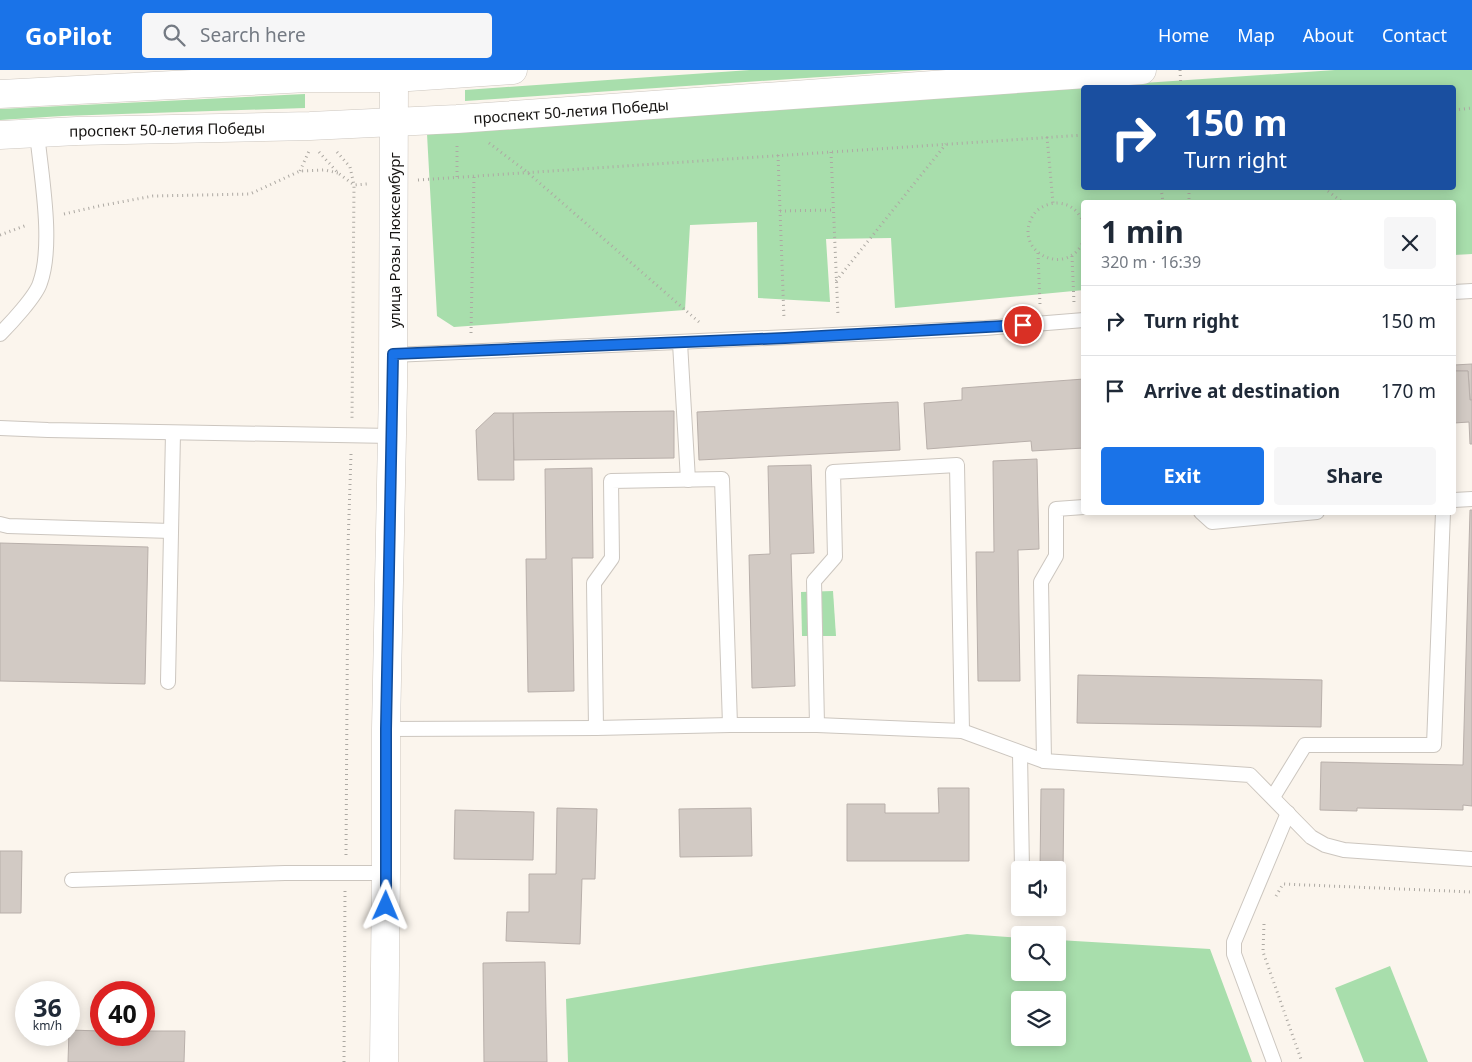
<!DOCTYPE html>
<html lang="en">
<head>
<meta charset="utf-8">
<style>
	:root { --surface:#fff; --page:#f6f6f7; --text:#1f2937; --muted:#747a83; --line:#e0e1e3; --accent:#1a73e8 }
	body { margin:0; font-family:"Noto Sans",sans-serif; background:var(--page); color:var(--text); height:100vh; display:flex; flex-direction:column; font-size:19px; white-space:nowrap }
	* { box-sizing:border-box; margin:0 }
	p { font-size:16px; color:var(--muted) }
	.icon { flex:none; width:28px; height:28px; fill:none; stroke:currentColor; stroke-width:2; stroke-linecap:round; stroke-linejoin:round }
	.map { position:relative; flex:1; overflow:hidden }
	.drawer { position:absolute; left:1081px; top:130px; width:375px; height:315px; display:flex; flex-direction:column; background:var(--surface); border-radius:5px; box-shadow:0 2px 12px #0003 }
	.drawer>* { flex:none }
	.top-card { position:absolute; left:1081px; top:15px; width:375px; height:105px; border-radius:5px; box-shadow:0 2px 12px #0003; background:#1a4fa0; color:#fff; overflow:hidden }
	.fabs { position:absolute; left:1011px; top:791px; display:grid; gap:10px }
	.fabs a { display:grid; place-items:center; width:55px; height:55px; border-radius:5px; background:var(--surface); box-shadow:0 2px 12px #0003; font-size:25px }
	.speed { position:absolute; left:15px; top:911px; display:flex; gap:10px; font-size:25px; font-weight:700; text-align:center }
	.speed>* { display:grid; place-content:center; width:65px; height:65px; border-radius:50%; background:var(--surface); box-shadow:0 2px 12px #0003; line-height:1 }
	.speed small { font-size:12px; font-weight:400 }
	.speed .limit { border:8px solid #d22; background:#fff; color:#111 }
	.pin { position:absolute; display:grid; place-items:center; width:42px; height:42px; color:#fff; margin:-21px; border:2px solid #fff; border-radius:50%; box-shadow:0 1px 5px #0007 }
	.me { position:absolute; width:55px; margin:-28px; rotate:1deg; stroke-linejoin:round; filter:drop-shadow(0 0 4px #0008) }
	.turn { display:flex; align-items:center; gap:18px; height:105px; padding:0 20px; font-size:22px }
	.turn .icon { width:65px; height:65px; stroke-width:2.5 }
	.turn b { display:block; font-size:35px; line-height:42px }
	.round { display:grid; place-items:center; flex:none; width:52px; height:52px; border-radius:5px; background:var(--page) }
	.headline { display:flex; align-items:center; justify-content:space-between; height:85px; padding:0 20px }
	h1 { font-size:30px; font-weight:700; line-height:38px }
	.primary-button { display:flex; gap:10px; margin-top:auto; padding:10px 20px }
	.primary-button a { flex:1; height:58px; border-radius:5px; background:var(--accent); color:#fff; font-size:20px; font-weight:700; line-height:58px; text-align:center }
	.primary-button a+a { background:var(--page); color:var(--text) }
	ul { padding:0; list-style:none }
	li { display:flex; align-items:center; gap:15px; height:70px; padding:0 20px; border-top:1px solid var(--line) }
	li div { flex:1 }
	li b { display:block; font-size:19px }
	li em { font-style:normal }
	header { display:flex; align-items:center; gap:30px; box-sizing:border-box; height:70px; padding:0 25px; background:var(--accent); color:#fff }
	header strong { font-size:24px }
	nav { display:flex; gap:28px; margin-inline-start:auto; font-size:18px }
	.search { width:350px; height:45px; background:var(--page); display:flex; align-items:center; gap:12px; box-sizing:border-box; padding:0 18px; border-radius:5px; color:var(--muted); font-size:19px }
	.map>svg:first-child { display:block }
</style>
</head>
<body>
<header>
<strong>GoPilot</strong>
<div class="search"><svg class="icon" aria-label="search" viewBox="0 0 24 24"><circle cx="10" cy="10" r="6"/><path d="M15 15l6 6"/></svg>Search here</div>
<nav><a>Home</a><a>Map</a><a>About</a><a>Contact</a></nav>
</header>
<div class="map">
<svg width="1472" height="992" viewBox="0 0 1472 992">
	<rect width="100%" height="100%" fill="#fbf5ed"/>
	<g fill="#a8deac" fill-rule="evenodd">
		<path d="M750 0H923L465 31V20Z"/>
		<path d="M1335 0H1472V184L1454 185V132H1084V220L895 238 891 168 826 169 830 232 758 228 757 152 690 155 685 240 454 257 437 246 427 64 1084 18V118H1454V18L1085 17Z"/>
		<path d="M305 24V38L62 46 0 50V39Z"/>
		<path d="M833 521 836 566H802L801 522Z"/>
		<path d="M967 864 1020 868V902H1058V870L1210 879 1252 992H568L566 929 753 897ZM1020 930H1058V968H1020Z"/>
		<path d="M1390 896 1428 992H1364L1335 918Z"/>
	</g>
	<g fill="#d2cac4" stroke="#b8afaa">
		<path d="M1472 294V330H1470L1468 301H1454V295Z"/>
		<path d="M1454 301H1468L1470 330H1472V374H1470L1469 352 1454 353Z"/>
		<path d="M1084 309V378L1032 381 1031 371 927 379 924 333 962 330V318Z"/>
		<path d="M898 332 900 380 699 390 697 342Z"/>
		<path d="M674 341V388L514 390 513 343Z"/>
		<path d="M494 343H513L514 410H478L476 360Z"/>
		<path d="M1037 389 1039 479 1018 480 1020 611H978L976 482H994L993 391Z"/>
		<path d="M811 395 814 483 791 484 795 616 752 618 749 485 770 484 768 396Z"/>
		<path d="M592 398 593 488H572L574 621 528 622 526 489H546L545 399Z"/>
		<path d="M1470 440H1472V736L1463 735V740L1357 738V741L1320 740 1321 692 1463 695Z"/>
		<path d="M0 473 148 477 145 614 0 611Z"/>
		<path d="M1078 605 1322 610 1321 657 1077 653Z"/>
		<path d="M938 718H969V791H847V734H885V743H939Z"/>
		<path d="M1041 719H1064L1063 804H1058V800H1040Z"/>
		<path d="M557 738 597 739 595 809H582L580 874 506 871 507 842H529V804H556Z"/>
		<path d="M751 738 752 786 680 787 679 739Z"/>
		<path d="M455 740 534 742 533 790 454 789Z"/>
		<path d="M0 781H22L21 843H0Z"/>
		<path d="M545 892 547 992H484L483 893Z"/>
		<path d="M69 960 101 961V965H144V961H185L184 992H68Z"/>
	</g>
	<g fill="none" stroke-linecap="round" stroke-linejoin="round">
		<g stroke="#ccc6bf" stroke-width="16">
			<g id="service">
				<path d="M1454 222 1472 221"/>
				<path d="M0 264C11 253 36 226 40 213 54 174 41 105 37 63"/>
				<path d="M680 273 688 410"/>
				<path d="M393 285 985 258 1084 250"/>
				<path d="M0 358 48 360 392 366"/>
				<path d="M1454 430 1472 429"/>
				<path d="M1201 442 1212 452 1317 442"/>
				<path d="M0 454 8 456 171 461"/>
				<path d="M168 612 173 363"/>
				<path d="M817 655 814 511 835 487 833 402 957 395 962 661"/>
				<path d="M596 658 594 513 612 488 611 411 722 409 730 655"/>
				<path d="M386 659 596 658 730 655H817L962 661 1044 691 1250 705 1311 767 1325 775 1344 780 1472 789"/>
				<path d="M1020 683 1022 800"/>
				<path d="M1044 691 1041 512 1056 486V439L1084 437"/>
				<path d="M1273 727 1305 675H1434L1443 442"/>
				<path d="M72 810 285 803H386"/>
				<path d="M1274 992 1234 884V872L1288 743"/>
			</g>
		</g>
		<g stroke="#ccc6bf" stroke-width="29">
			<path id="tertiary" d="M384 992 386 803V659L393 316 394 8"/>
		</g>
		<g stroke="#ccc6bf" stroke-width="29">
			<g id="primary">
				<path d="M0 24 307 8H394L513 0"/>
				<path d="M0 65 77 61 310 56 457 49 1142 0"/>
			</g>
		</g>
		<g stroke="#ada9a3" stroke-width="3" stroke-dasharray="1 4" stroke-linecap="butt">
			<path d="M1180 0 1181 18"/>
			<path d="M1454 40 1472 38"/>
			<path d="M1047 67 1053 133"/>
			<path d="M489 73 527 102 699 252"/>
			<path d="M457 76V107"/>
			<path d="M319 82 338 103 354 115 367 114"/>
			<path d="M337 82 350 97 354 115 352 348"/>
			<path d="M831 82 838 246"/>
			<path d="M778 85 784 249"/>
			<path d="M300 101 309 81"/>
			<path d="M418 110 1084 65"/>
			<path d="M1161 118 1163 132"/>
			<path d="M1189 118V132"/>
			<path d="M1324 118 1342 132"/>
			<path d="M780 141 833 140"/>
			<path d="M64 144 99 136 153 126 250 124 300 101 325 100 338 103"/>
			<path d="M1084 153C1078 141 1071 134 1058 133 1049 133 1039 137 1034 144 1009 181 1069 211 1084 169"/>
			<path d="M0 165 27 155"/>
			<path d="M1038 183 1040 235"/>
			<path d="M1072 186 1074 233"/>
			<path d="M836 211 946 74"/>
			<path d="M471 263 474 106"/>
			<path d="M346 785 348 476 351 384"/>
			<path d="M1276 826 1283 814 1472 822"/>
			<path d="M1264 854 1263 882 1302 992"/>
			<path d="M344 992 345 821"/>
		</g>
		<use href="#service" stroke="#fff" stroke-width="14"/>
		<use href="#tertiary" stroke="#fff" stroke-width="28"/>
		<use href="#primary" stroke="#fff" stroke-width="28"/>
	</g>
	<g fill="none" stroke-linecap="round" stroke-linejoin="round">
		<g stroke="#114b97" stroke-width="12">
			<path id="route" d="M386 836V659L393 284 785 268 1023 255"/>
		</g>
		<use href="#route" stroke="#1a73e8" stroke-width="9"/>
	</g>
	<g text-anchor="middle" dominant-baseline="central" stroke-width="4.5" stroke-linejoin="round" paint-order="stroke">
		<g font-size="15" fill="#161412" stroke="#fff">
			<text transform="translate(571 41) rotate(-4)">проспект 50-летия Победы</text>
			<text transform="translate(167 59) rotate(-1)">проспект 50-летия Победы</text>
			<text transform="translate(394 170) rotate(-90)">улица Розы Люксембург</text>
		</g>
	</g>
</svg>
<div class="fabs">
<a><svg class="icon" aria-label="sound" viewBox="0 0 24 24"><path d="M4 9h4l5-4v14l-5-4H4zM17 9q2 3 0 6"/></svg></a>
<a><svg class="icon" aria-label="search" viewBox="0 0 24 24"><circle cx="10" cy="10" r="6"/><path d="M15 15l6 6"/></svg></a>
<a><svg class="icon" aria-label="layers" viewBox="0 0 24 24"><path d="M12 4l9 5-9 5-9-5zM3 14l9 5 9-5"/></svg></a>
</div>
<div class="speed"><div>36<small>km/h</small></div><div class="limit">40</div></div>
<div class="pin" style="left:1023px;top:255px;background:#d93025"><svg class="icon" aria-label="arrive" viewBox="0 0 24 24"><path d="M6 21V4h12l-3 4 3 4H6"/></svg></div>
<svg class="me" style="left:386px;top:836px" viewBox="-20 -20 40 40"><path d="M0-17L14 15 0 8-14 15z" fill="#1a73e8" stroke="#fff" stroke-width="4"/></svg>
<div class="top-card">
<div class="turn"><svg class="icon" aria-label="right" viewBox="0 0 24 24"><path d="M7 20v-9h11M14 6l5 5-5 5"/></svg><div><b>150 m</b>Turn right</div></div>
</div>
<section class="drawer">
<div class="headline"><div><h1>1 min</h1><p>320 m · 16:39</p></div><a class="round"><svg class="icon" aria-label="close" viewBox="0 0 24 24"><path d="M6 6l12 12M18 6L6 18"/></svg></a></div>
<ul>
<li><svg class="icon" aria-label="right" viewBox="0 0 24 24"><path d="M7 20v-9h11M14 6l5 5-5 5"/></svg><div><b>Turn right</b></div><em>150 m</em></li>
<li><svg class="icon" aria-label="arrive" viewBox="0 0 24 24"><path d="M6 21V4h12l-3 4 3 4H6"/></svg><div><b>Arrive at destination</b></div><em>170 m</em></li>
</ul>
<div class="primary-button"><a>Exit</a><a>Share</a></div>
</section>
</div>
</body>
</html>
